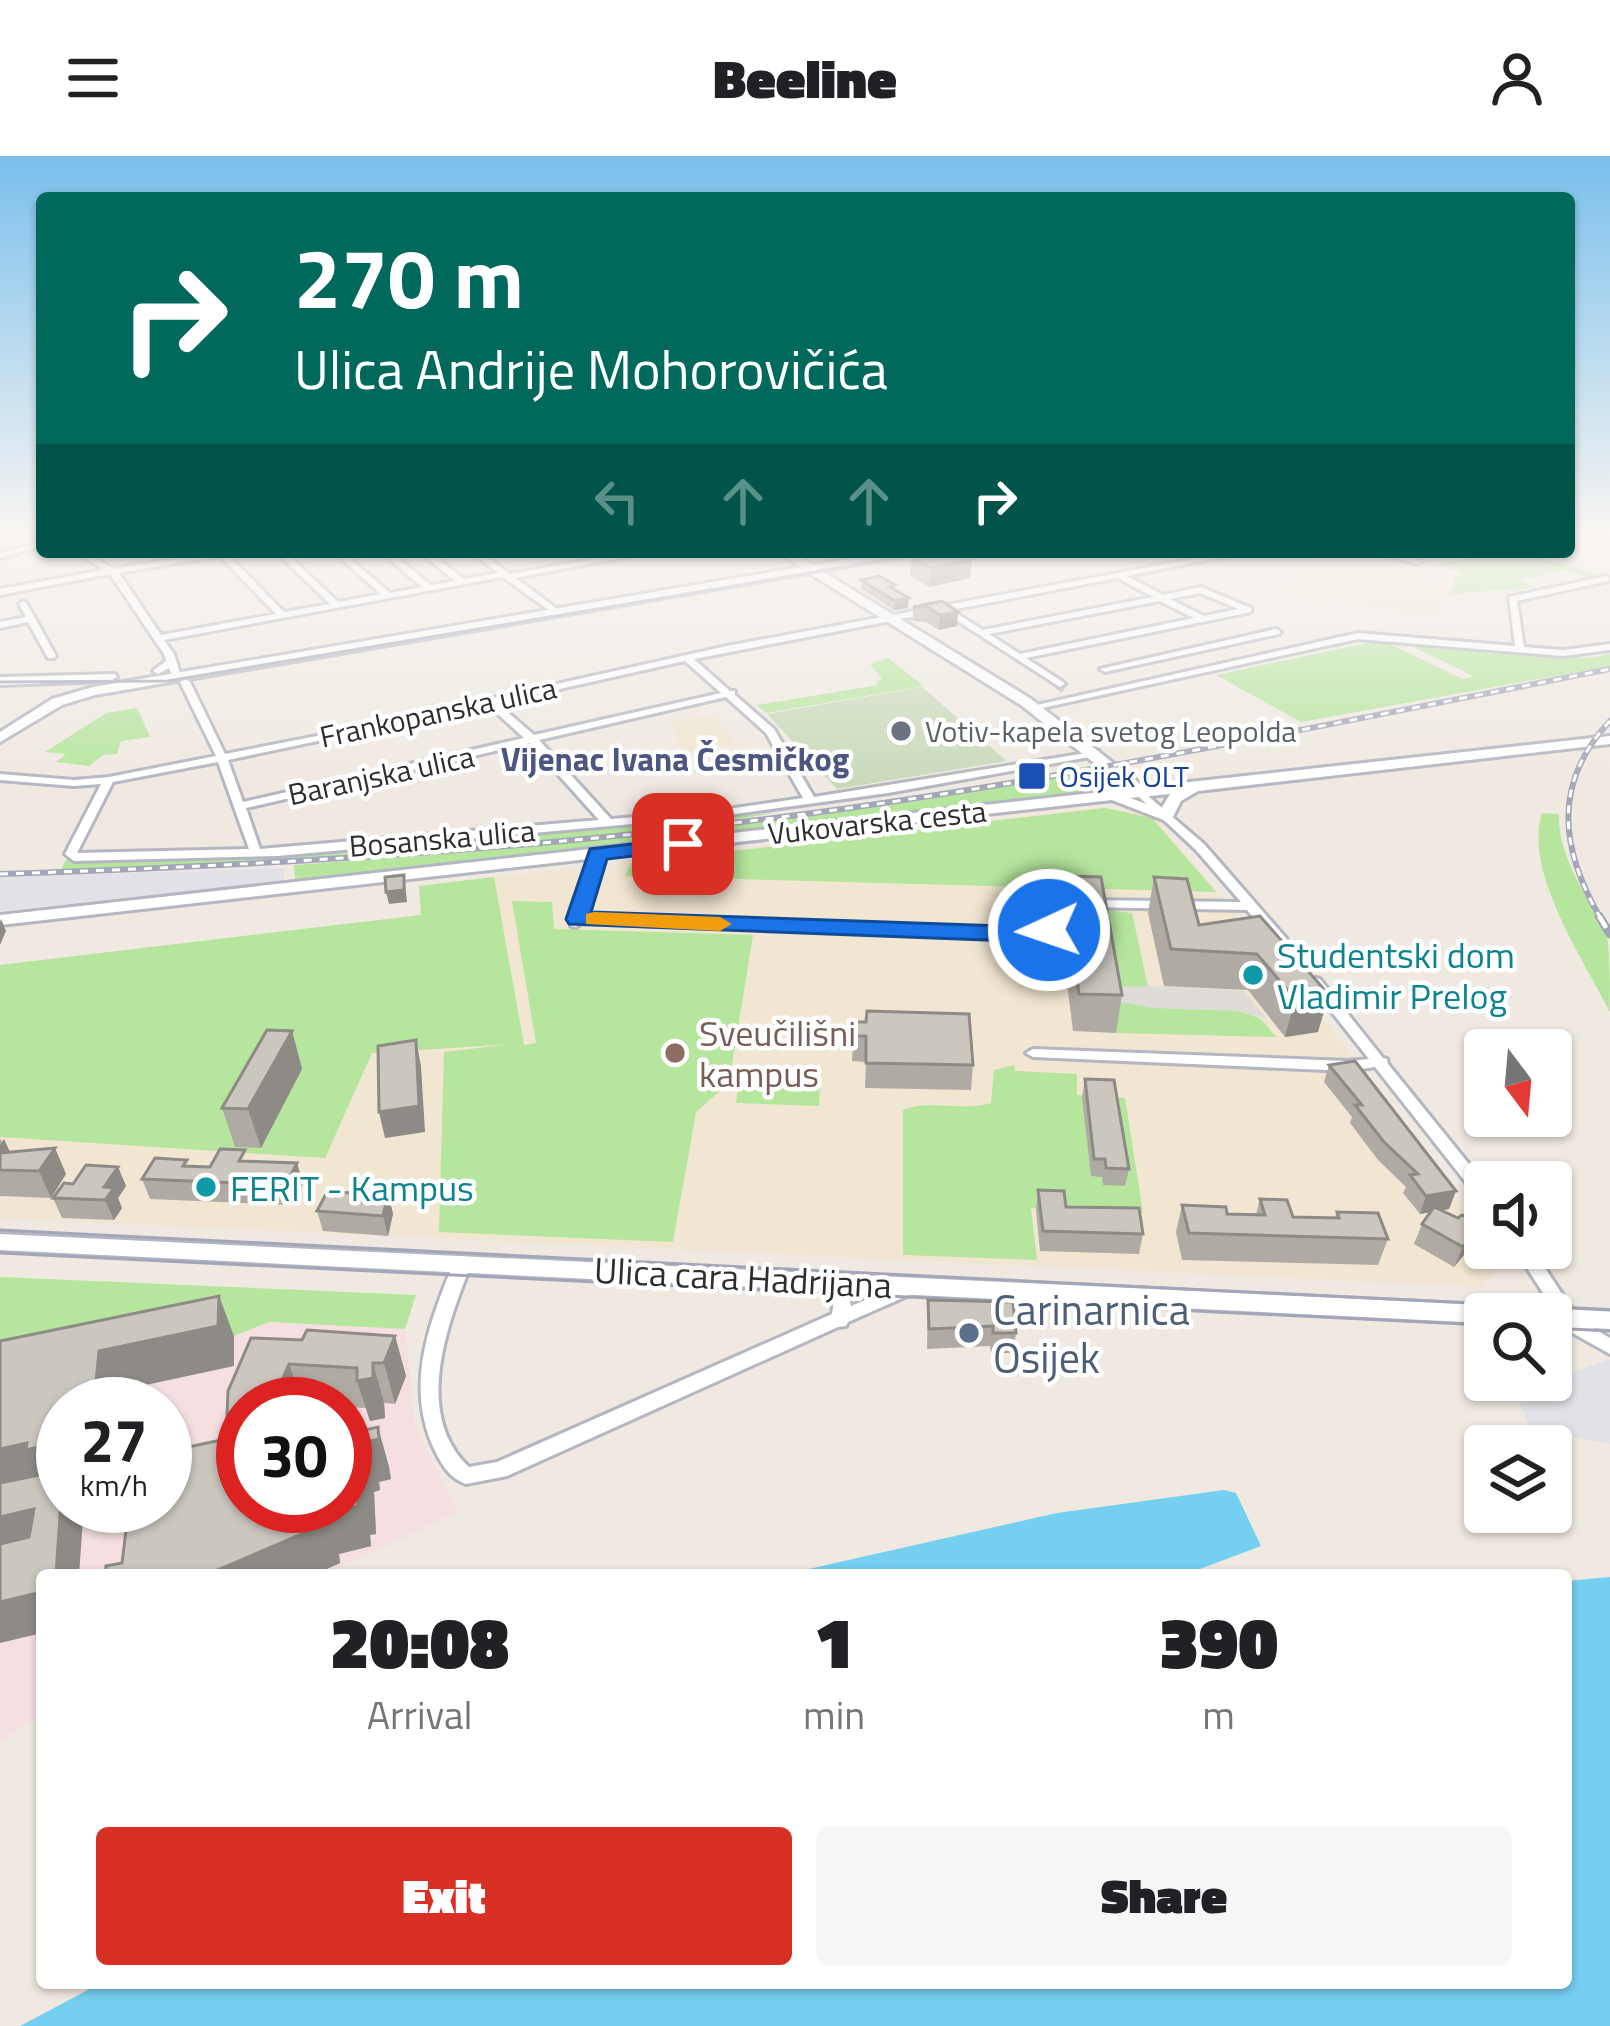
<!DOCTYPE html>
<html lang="en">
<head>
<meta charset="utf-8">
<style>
	:root { --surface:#fff; --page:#f6f6f6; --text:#202124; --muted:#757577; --accent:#d93025 }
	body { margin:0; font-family:"Titillium Web",sans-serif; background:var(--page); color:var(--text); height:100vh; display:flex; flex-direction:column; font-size:45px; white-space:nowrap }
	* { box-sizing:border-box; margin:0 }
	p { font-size:39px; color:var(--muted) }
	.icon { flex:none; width:66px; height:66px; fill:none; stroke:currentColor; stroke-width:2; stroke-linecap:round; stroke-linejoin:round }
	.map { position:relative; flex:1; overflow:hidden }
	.sheet { position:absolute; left:36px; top:1413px; width:1536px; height:420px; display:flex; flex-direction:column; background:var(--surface); border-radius:12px; box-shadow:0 3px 9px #0004 }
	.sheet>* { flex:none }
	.banner { position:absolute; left:36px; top:36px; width:1539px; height:366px; border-radius:12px; box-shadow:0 3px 9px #0004; background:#00695c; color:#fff; overflow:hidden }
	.needle { width:78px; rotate:164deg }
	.tools { position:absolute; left:1464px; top:873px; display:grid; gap:24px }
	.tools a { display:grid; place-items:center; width:108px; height:108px; border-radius:12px; background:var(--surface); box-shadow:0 3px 9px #0004; font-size:60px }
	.speed { position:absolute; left:36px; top:1221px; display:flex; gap:24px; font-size:60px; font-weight:700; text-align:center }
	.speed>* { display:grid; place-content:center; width:156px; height:156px; border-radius:50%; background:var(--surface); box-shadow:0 3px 9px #0004; line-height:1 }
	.speed small { font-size:30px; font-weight:400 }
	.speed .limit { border:18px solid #d22; background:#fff; color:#111 }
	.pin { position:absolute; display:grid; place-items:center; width:102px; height:102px; color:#fff; margin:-51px; border-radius:24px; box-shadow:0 6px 18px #0006 }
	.me { position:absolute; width:132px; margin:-66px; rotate:267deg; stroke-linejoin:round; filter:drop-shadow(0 0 9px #0008) }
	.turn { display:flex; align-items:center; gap:42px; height:252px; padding:0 60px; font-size:54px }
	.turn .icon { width:156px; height:156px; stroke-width:2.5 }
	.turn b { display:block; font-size:84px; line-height:102px }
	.lanes { display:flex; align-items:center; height:114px; padding:0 60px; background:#0003; justify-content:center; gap:60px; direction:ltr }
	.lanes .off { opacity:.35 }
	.eta { display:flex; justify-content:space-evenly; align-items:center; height:204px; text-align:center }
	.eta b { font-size:72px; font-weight:800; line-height:84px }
	.button { display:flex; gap:24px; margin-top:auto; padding:24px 60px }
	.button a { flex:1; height:138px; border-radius:12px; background:var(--accent); color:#fff; font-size:48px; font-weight:800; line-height:138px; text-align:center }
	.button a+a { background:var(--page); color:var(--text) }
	header { display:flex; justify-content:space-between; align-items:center; height:156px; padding:0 60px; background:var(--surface); font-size:54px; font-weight:800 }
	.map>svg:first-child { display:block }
</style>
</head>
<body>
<header><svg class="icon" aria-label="menu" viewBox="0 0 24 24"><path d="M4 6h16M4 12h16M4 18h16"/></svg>Beeline<svg class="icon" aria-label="person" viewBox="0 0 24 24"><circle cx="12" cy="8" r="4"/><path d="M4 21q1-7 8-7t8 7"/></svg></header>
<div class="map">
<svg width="1610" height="1870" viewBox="0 0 1610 1870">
	<rect width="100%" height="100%" fill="#efe9e1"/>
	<g fill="#e3e1e8">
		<path d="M285 712 283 725 0 755V721Z"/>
		<path d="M1610 1203V1288L1531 1273 1515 1237Z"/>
	</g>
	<g fill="#f0e6d1">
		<path d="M1305 396 1391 401 1439 421 1316 447 1289 434Z"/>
		<path d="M1450 424 1437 461 1340 447Z"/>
		<path d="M712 559 738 590 681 595 672 566Z"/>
		<path d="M1102 651 1154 659 1332 874 1485 1083V1092H1491L1502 1106 1482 1131 0 1062V809L421 759 419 730Z"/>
	</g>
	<path fill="#f5dfe0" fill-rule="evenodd" d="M269 1166 405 1173 415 1270 458 1356 325 1419H42V1560L0 1585V1229L234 1180ZM63 1248H165V1350H63ZM243 1248H345V1350H243Z"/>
	<g fill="#b6e59e">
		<path d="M1478 396H1555L1544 398 1548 402 1545 404 1599 418 1584 421 1567 414 1520 424 1534 431C1504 436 1480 433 1450 439L1455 424 1452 422 1463 419 1438 408 1484 399Z"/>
		<path d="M1381 484 1463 523 1473 520 1401 485 1588 502 1610 498V510L1301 566 1216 519Z"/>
		<path d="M888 502 924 530 766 557 757 549 878 529 876 525 882 523 870 508Z"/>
		<path d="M137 552 150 581 121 585 117 598 103 599 89 610 56 606 66 598 45 596 106 557Z"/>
		<path d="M1095 609 1108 623 1090 633 1064 638 295 724 294 709C564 692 829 657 1095 609Z"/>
		<path d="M1105 652 1152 662 1216 736 625 720 631 707Z"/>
		<path d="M774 657 697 670 433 697 60 715 66 704 225 701Z"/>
		<path d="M1542 657 1559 658C1558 705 1589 740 1607 780 1610 800 1610 834 1610 856 1584 804 1523 715 1542 657Z"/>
		<path d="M494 721 524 889 536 887 512 745 552 746 554 773 753 779 729 927 696 956 673 1086 439 1076 444 896 513 888 372 897 325 1002 0 981V809L421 759 419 730Z"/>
		<path d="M1095 753 1132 757 1148 831H1108Z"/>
		<path d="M1110 844C1150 851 1224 846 1256 861 1265 865 1270 874 1276 881L1116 877Z"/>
		<path d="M1014 909 1015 915 1077 918V939L1125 942 1143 1057 1031 1052 1037 1104 903 1099V954C930 943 962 956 991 947L994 914Z"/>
		<path d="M739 925 820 927 819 950 736 947Z"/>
		<path d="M0 1121 416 1139 405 1173 269 1166 234 1180 0 1229Z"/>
	</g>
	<path fill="#c8d9b8" d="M922 531 1007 605 837 633 767 558Z"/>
	<path fill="#dfdcd8" d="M1164 830 1244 835 1267 863 1236 855 1151 852 1110 844 1108 831Z"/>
	<g fill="#75cff0">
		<path d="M1224 1334 1236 1337 1261 1390 1184 1419H782L1057 1357Z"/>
		<path d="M1610 1421V1870H20L101 1827H1566V1425Z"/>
	</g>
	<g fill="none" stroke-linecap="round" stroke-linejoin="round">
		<path stroke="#c8c4bd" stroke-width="9" stroke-dasharray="9 4.5" stroke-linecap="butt" d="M1057 528 1068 536"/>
		<g stroke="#b4b7c1" stroke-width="6">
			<g id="street">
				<path d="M11 372H23L42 378V383Z"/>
				<path d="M42 386V390L0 402V397Z"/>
				<path d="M76 396H86L113 413 217 396H235L228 399 284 456 330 448 276 396H285L338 446 381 438 333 396H342L390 437 422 431 381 396H390L431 429 455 425 420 396H429L464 423 498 417 471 396H480L510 418 634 396H651L516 422 557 453 558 455 554 458 503 421 164 484 174 498 180 517 175 520 172 519 169 512 158 518 153 515 166 505 164 498 110 418 0 439V433L104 414ZM220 400 276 458 161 479 119 417Z"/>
				<path d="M1230 396H1247L1127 420 1163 439 1201 431 1251 452V456L1026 502 1063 526 1065 528 1060 531 942 455 694 503 730 535H735V539L774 573 814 641 1099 595V599L1095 600 888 637 721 660 277 700 74 705 65 698 101 628 74 630 0 624V618L74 624 109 621 216 600 180 526 185 523 190 526 225 598 363 571 727 490ZM1118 422 1153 441 983 474 951 454ZM1200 437 1239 453 1204 460 1170 443ZM1160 445 1194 462 1020 498 989 478ZM685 505 721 537 534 579 497 547ZM726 541 766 577 803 642 721 654 611 663 539 584ZM488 549 524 582 243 646 228 604ZM530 587 599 664 260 693 246 652ZM218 606 249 693 77 697 113 626Z"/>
				<path d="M1374 396H1388L1422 406 1418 408Z"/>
				<path d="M1606 420 1610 423 1609 425 1517 445 1524 491 1563 494 1610 488V494L1563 500 1358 483 1033 554 1028 551 1358 477 1515 490 1509 441Z"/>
				<path d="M23 445 27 448 56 500 54 502H48L28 466 0 472V466L26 461 19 448Z"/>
				<path d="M1276 473 1281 476 1279 478 1105 516 1100 513Z"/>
				<path d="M1141 634 1204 688 1285 781 1287 784 1285 787H1275L1247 754 1083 751 1081 748 1087 744 1241 746 1196 694 1137 639 1135 637Z"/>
				<path d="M598 694 604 698 585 759 1043 775 1039 734 1045 730 1051 734 1056 779 1050 783 582 767 576 771 571 770V763L592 698Z"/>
				<path d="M1315 822 1320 823 1383 902 1387 903 1388 908 1485 1028V1045L1479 1043 1375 911 1348 915 1033 901 1026 897 1033 893 1348 905 1369 903 1308 826Z"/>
				<path d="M1514 1092H1532L1579 1164 1610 1182V1198L1567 1174Z"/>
				<path d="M463 1100 469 1102 472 1106C448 1166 412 1258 469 1311L497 1306 832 1158 834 1145 819 1125 822 1120H834L849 1139 851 1150 910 1125 916 1126 919 1131 916 1136 848 1166 846 1170 838 1171 507 1320 466 1328C450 1322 443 1311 435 1295 404 1230 429 1168 454 1106L457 1102Z"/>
			</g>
		</g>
		<g stroke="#b4b7c1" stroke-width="6">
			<g id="secondary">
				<path d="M778 396H792L813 409 891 396H917L822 415 1031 543 1144 631 1610 580V588L1198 635 1181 645 1172 663 1166 665 1112 644 0 769V759L1127 633 1021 549 809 417 95 539 62 549 0 586V576L52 543 93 531 801 411ZM1170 638 1161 653 1130 642Z"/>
				<path d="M115 518 117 521 110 525 0 529V521Z"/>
				<path d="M0 1078 1485 1149 1494 1151 1498 1158H1485V1167L0 1094Z"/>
				<path d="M1551 1152 1610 1155V1173L1551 1170V1158H1540Z"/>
			</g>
		</g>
		<use href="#street" fill="#fff" fill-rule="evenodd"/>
		<use href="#secondary" fill="#fff" fill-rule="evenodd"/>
		<g stroke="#a3a6b8" stroke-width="3">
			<path d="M699 436 931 396"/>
			<path d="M0 526 168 525 711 434"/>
			<path d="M0 1074 1610 1154"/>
			<path d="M0 1097 1485 1169"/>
			<path d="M1551 1172 1610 1175"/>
		</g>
		<g stroke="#a3a6b8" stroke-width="6">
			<g id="rail-far1">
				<path d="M0 718C281 709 563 692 842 653 1099 617 1355 563 1610 513"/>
				<path d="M1601 763C1560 693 1552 627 1610 565"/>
			</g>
		</g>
		<g stroke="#a3a6b8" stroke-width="9">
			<path id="rail" d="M1599 760 1610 778"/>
		</g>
		<use href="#rail-far1" stroke="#fff" stroke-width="3" stroke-dasharray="8" stroke-linecap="butt"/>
		<use href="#rail" stroke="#fff" stroke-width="4.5" stroke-dasharray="14" stroke-linecap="butt"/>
	</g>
	<g fill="#afaba4">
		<path d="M911 401 970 422 929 431 910 419Z"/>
		<path d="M861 424 895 429V434L908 452 894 454 861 433Z"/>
		<path d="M942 445 957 470 939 474 926 466 913 465V451Z"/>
		<path d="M1063 720 1122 839 1116 877 1073 875 1058 756Z"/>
		<path d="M1154 721 1199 769 1260 760 1318 876 1285 881 1248 834 1164 830 1148 757Z"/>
		<path d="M854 866 973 909 971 934 865 932 866 906 852 905Z"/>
		<path d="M292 875 302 913 261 992 235 991 222 952Z"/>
		<path d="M1329 909 1456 1035 1449 1053 1442 1054 1473 1088 1454 1111 1414 1088 1422 1068 1431 1056 1420 1058 1403 1037 1406 1031 1378 1004 1350 967 1352 961 1324 926Z"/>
		<path d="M1085 923 1129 1013 1125 1030 1103 1029 1102 1021 1091 1020 1082 941Z"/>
		<path d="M0 983 10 996 66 1018 51 1042 0 1040Z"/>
		<path d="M248 1005 303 1027 292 1049 150 1043 142 1023 189 1010 210 1011Z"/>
		<path d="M118 1011 126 1030 118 1042 122 1052 114 1064 62 1062 53 1042 73 1028Z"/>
		<path d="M1038 1034 1066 1051 1143 1078 1139 1098 1040 1095 1036 1054Z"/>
		<path d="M388 1038 393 1058 388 1080 323 1075 317 1055Z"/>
		<path d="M1260 1043 1293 1061 1335 1062 1337 1056 1388 1083 1378 1109 1182 1104 1176 1076 1182 1049 1227 1058 1256 1059Z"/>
		<path d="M928 1144 1016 1177 1013 1197H991L990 1190 927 1193Z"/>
		<path d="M307 1174 395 1180 406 1220 395 1248 384 1247 385 1262 370 1265 366 1252 345 1251V1248H243V1350H345V1256L355 1254 361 1275 378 1271 389 1311 391 1323 379 1326 380 1334 374 1336 376 1378 370 1379 371 1390 339 1398 340 1407 313 1419H105L106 1410 122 1407 126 1376 112 1350H165V1296L226 1283 228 1235 251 1182 302 1184Z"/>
	</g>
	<g fill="#8e8b86">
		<path d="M972 403 970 422 929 431 930 412Z"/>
		<path d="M909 442 908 452 894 454 895 445Z"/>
		<path d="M958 456 957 470 939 474 940 459Z"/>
		<path d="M404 719 407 746 389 748 386 736Z"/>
		<path d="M1 763 6 775 0 789V766Z"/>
		<path d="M1329 839 1318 876 1285 881 1295 843Z"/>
		<path d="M292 875 302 913 261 992 248 953Z"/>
		<path d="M416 884 421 910 425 976 385 982 379 956Z"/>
		<path d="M4 983 16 1009 0 1010V989Z"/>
		<path d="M55 992 66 1018 51 1042 39 1015Z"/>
		<path d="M297 1007 303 1027 292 1049 286 1029Z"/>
		<path d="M118 1011 126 1030 118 1042 122 1052 114 1064 105 1044 104 1031Z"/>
		<path d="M1456 1035 1449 1053 1420 1058 1426 1040Z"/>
		<path d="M388 1038 393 1058 388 1080 383 1060Z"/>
		<path d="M1481 1068 1473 1088 1454 1111 1463 1091Z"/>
		<path d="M219 1140 234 1180V1210L118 1235 117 1248H94L99 1195Z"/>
		<path d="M395 1180 406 1220 395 1248 384 1207Z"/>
		<path d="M373 1207 384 1247 385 1262 370 1265 357 1225Z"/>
		<path d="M289 1208 303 1248H274V1242Z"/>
		<path d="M355 1254 367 1294V1286L378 1271 389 1311 391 1323 379 1326 380 1334 374 1336 376 1378 370 1379 371 1390 339 1398 340 1407 313 1419H206L324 1358 357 1339 361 1295 356 1276Z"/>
		<path d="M63 1285V1350H84L79 1419H56L63 1330 0 1338V1293L27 1287Z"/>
		<path d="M112 1350H137L128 1381Z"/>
		<path d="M34 1353 55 1389 0 1402V1361Z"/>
		<path d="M42 1436V1477L0 1487V1446Z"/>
	</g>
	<g fill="#cbc7bf" stroke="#8e8b86" stroke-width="3">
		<path d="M934 396H957L972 403 930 412 911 401Z"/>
		<path d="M879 420 895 429 890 431 909 442 895 445 861 424Z"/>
		<path d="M942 445 958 456 940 459 927 451H913Z"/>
		<path d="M404 719V734L386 736 385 721Z"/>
		<path d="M1063 720 1101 721 1122 839 1079 838Z"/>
		<path d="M1154 721 1187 723 1199 769 1260 760 1329 839 1295 843 1257 798 1171 793Z"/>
		<path d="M867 855 969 858 973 909 866 907V880H853L854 866H866Z"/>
		<path d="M267 874 292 875 248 953 222 952Z"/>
		<path d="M416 884 419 950 379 956 378 890Z"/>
		<path d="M1355 905 1456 1035 1426 1040 1410 1019 1418 1018 1384 986 1355 949H1362L1329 909Z"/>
		<path d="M1085 923 1114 924 1129 1013 1106 1012 1105 1003H1094Z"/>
		<path d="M55 992 39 1015 0 1014V997Z"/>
		<path d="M220 993 245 994 239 1005 297 1007 286 1029 142 1023 155 1002 187 1004 183 1010 210 1011Z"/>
		<path d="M86 1009 118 1011 104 1031 114 1032 105 1044 53 1042 64 1027 73 1028Z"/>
		<path d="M1038 1034 1064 1035 1066 1051 1139 1052 1143 1078 1043 1075Z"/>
		<path d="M327 1036 388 1038 383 1060 317 1055Z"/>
		<path d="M1260 1043 1287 1044 1293 1061 1339 1062 1337 1056 1378 1057 1388 1083 1189 1077 1182 1049 1226 1051 1227 1058 1265 1059Z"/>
		<path d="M1434 1051 1458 1062 1462 1059 1481 1068 1463 1091 1422 1068Z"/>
		<path d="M219 1140 218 1170 99 1195 94 1248H63V1285L26 1294 27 1287 0 1293V1185Z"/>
		<path d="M928 1144 1013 1146 1016 1177H993V1170L929 1173Z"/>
		<path d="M307 1174 395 1180 384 1207H373V1222L357 1225V1212L289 1208 274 1242V1248H243V1350H345V1256L355 1254 356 1276 378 1271 379 1283 367 1286 368 1294 361 1295 364 1338 357 1339 358 1350 324 1358 325 1368 206 1419H105L106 1410 122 1407 129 1350H165V1296L226 1283 228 1235 251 1182 302 1184Z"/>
		<path d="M63 1314 56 1419H42V1436L0 1446V1388L29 1381 34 1353 0 1361V1327Z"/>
	</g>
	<linearGradient id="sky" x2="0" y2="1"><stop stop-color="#7abfeb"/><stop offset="0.59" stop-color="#f8f5f2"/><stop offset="1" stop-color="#f8f5f2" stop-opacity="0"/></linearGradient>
	<rect width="1610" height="634" fill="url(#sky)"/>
	<path fill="#1a73e8" stroke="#114b97" stroke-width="3" d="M683 682 694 688 691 693 607 703 591 756 1036 771 1058 769 1062 779 1058 784 1036 786 569 768 566 763 590 693Z"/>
	<path fill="#f59e0b" d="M594 756 720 761 732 768 720 775 586 768V758Z"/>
	<circle fill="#6b7280" stroke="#fff" stroke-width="4.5" cx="901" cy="575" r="12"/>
	<rect fill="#1a4fb4" stroke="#fff" stroke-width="4.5" x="1017" y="605" width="30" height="30" rx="6"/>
	<g fill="#0f9aa8" stroke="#fff" stroke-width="4.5">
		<circle cx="1253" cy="819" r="12"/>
		<circle cx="206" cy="1031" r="12"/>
	</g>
	<circle fill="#8d6e63" stroke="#fff" stroke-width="4.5" cx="675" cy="897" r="12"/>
	<circle fill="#5c6f8a" stroke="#fff" stroke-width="4.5" cx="969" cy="1177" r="12"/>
	<g text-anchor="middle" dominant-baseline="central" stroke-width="9" stroke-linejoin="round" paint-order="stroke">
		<g font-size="30" fill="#2e2e2e" stroke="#fff">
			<text transform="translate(438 556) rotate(-12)">Frankopanska ulica</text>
			<text transform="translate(381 619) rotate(-12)">Baranjska ulica</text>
			<text transform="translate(877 666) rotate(-6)">Vukovarska cesta</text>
			<text transform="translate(442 682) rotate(-5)">Bosanska ulica</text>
		</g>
		<g font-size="30" fill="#5b616d" stroke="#fff" text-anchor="start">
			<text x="925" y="575">Votiv-kapela svetog Leopolda</text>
		</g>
		<g font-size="30" fill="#164399" stroke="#fff" text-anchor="start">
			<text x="1059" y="620">Osijek OLT</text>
		</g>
		<g font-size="33" font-weight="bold" fill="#4d5680" stroke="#fff">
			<text x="675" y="603">Vijenac Ivana Česmičkog</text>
		</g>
		<g font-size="36" fill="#0d838f" stroke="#fff" text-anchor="start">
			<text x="1277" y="798">Studentski dom<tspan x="1277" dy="41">Vladimir Prelog</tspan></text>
			<text x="230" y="1031">FERIT - Kampus</text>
		</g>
		<g font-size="36" fill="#785e54" stroke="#fff" text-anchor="start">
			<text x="699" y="876">Sveučilišni<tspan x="699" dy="41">kampus</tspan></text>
		</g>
		<g font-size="36" fill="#2e2e2e" stroke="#fff">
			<text transform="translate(743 1121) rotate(3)">Ulica cara Hadrijana</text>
		</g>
		<g font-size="42" fill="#4e5e75" stroke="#fff" text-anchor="start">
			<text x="993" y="1153">Carinarnica<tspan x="993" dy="48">Osijek</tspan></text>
		</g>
	</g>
</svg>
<div class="tools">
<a><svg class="needle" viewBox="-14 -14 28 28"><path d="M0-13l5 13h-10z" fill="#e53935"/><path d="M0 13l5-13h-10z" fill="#757577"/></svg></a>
<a><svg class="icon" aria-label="sound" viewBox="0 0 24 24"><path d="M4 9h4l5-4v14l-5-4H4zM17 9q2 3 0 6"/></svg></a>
<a><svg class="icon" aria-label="search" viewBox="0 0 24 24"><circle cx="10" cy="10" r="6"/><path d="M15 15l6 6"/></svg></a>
<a><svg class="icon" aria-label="layers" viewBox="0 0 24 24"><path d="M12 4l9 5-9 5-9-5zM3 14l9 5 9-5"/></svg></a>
</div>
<div class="speed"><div>27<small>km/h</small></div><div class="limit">30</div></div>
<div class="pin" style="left:683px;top:688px;background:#d93025"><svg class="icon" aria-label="arrive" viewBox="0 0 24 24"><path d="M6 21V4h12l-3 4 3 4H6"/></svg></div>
<svg class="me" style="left:1049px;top:774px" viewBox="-20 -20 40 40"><circle r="17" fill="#1a73e8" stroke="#fff" stroke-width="3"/><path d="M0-11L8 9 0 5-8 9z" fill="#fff"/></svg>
<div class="banner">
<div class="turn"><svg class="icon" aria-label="right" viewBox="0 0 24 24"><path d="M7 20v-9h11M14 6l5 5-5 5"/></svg><div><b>270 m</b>Ulica Andrije Mohorovičića</div></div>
<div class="lanes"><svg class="icon off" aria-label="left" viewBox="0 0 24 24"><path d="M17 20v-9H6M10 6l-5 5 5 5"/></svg><svg class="icon off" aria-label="ahead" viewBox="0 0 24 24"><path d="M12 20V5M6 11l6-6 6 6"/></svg><svg class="icon off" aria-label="ahead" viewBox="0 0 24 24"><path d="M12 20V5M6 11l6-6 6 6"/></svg><svg class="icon" aria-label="right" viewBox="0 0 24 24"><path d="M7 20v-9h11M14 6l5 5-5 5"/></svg></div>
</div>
<section class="sheet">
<div class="eta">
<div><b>20:08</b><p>Arrival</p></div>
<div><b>1</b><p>min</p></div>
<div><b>390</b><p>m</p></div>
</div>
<div class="button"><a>Exit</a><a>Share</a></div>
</section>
</div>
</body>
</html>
